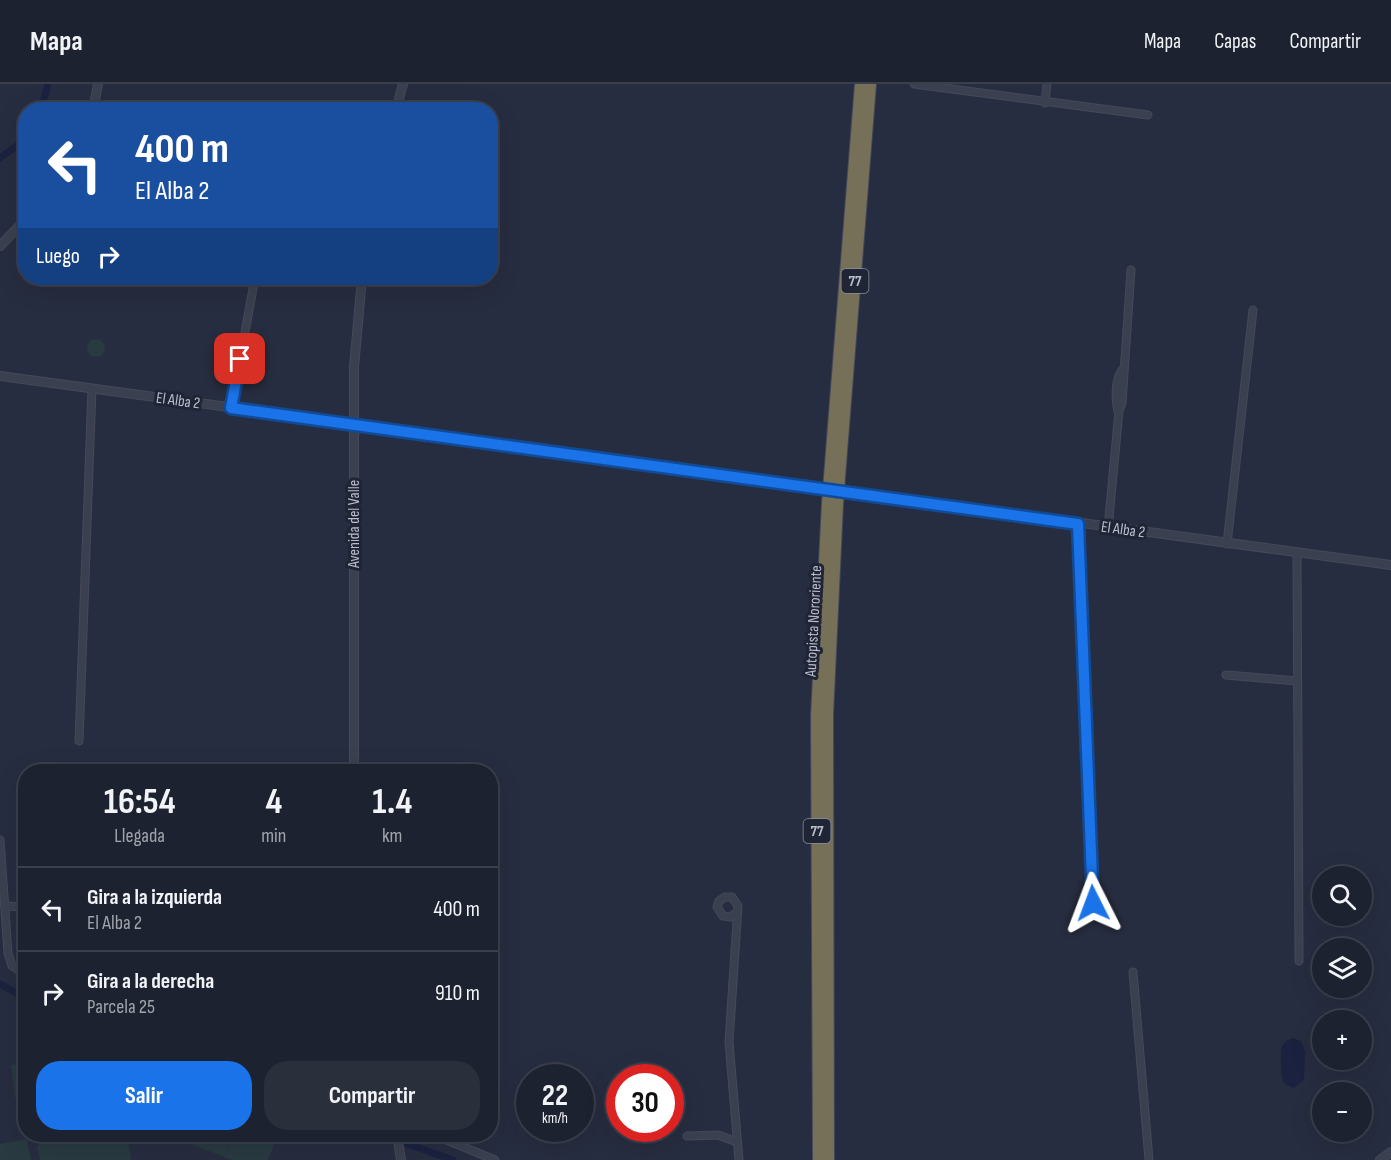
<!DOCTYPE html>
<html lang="es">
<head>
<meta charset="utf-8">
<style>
	:root { --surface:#1d2230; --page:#2a2f3c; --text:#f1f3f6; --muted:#a0a4ab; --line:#3b3f4c; --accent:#1a73e8 }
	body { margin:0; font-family:"Sofia Sans Condensed",sans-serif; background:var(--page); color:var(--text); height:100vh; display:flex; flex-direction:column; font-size:22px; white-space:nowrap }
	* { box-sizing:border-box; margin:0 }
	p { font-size:20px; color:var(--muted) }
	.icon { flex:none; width:33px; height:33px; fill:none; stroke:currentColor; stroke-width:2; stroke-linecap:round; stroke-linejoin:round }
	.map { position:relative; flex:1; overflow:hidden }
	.drawer { position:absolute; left:18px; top:680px; width:480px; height:378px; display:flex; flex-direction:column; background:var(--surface); border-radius:24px; box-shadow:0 6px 24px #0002,0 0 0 2px var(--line) }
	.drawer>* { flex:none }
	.hud { position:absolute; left:18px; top:18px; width:480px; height:183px; border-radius:24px; box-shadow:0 6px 24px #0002,0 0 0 2px var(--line); background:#1a4fa0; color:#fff; overflow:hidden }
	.tools { position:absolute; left:1312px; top:782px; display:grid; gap:12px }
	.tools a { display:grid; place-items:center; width:60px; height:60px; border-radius:50%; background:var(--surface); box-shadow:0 6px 24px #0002,0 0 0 2px var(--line); font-size:30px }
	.speed { position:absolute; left:516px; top:980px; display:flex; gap:12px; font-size:30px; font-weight:700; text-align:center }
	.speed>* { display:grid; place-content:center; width:78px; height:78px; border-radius:50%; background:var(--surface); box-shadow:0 6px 24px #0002,0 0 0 2px var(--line); line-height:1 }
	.speed small { font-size:15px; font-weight:400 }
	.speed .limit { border:9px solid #d22; background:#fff; color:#111 }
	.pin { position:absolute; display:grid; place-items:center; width:51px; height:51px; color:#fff; margin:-26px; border-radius:12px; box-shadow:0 3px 9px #0006 }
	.me { position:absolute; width:66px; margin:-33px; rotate:357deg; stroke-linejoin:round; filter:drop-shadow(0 0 4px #0008) }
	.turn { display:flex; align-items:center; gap:21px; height:126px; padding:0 18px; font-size:27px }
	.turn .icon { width:78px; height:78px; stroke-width:2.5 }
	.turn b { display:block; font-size:42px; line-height:51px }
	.then { display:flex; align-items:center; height:57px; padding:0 18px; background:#0003; gap:12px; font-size:22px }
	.eta { display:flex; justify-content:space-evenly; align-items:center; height:102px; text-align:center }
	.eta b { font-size:36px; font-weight:700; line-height:42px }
	.primary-button { display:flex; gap:12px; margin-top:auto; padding:12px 18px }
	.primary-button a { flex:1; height:69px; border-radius:24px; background:var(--accent); color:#fff; font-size:24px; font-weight:700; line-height:69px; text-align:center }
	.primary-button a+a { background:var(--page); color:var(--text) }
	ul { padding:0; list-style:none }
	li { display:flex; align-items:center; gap:18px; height:84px; padding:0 18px; border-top:2px solid var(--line) }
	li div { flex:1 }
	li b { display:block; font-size:22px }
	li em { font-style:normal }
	header { display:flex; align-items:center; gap:36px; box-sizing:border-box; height:84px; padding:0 30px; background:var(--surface); border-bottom:2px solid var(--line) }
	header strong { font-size:28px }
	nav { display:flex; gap:33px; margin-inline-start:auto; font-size:21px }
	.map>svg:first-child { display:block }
</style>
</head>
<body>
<header>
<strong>Mapa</strong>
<nav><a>Mapa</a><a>Capas</a><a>Compartir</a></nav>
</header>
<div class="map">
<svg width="1391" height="1076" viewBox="0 0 1391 1076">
	<rect width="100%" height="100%" fill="#272d40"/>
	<g fill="#293a41">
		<circle cx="96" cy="264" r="9"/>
		<path d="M25 979V1033L18 1034 11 981Z"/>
		<path d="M111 1050H127L131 1076H40L37 1061Z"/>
		<path d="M166 1050H232L226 1070 233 1050H278L268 1076H232Z"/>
		<path d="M27 1055 31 1076H0V1060Z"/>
	</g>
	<path fill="#1a223f" d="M1293 954 1301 957 1305 967 1304 996 1294 1004 1285 1000C1280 994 1281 972 1281 963L1286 957Z"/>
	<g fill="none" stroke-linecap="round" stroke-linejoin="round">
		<g stroke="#1a223f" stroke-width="7">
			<path d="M41 26 48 0"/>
			<path d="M0 74 18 61 26 51"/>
			<path d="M0 900 26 914"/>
			<path d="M402 1058 453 1076"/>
		</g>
		<g stroke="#45495a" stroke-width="9">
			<g id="minor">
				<path d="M914 0 1148 31"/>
				<path d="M1045 19 1047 0"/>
				<path d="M231 324 255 194"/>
				<path d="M1118 327C1115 315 1115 296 1122 286"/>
				<path d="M1078 440 1093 819"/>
				<path d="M1108 444 1119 327 1122 319 1131 186"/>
				<path d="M1227 460 1253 226"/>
				<path d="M1297 469 1299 877"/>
				<path d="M1226 591 1297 597"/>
				<path d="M79 657 92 304"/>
				<path d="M0 756 8 869 12 882 26 891"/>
				<path d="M6 822 26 823"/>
				<path d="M736 829 730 833 723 832 717 823 719 817 725 813H732L738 822 729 958 739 1076"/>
				<path d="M1133 888 1149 1076"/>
				<path d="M432 1050 495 1076"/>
				<path d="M687 1052 718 1051 737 1058"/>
			</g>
		</g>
		<g stroke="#45495a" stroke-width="10">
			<g id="tertiary">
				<path d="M93 26 98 0"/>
				<path d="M396 26 403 0"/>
				<path d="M0 162 26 135"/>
				<path d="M0 292 1391 481"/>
				<path d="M354 687V283L362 194"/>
				<path d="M397 1050 401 1076"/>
				<path d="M1380 1076 1391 1068"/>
			</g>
		</g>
		<g stroke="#434858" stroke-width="14">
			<g id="motorway">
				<path d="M830 393 861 0"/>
				<path d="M839 393 870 0"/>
				<path d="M819 1076 817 632 828 419"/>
				<path d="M828 1076 827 631 837 420"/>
			</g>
		</g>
		<use href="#minor" stroke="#3b4050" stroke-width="7"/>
		<use href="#tertiary" stroke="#3b4050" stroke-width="8"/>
		<use href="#motorway" stroke="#767058" stroke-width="12"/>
		<g stroke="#434858" stroke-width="14" stroke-linecap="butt">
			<g id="motorway-bridge">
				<path d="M828 419 830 393"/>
				<path d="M837 420 839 393"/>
			</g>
		</g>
		<use href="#motorway-bridge" stroke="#767058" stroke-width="12"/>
	</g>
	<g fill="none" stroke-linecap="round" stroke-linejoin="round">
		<g stroke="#114b97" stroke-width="15">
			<path id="route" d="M240 275 231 324 1078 440 1093 819"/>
		</g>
		<use href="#route" stroke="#1a73e8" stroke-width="10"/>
	</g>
	<g text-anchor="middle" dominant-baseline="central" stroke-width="6" stroke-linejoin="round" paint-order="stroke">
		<g fill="#202536" stroke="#8a8f9e" stroke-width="1.5">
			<rect x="841.5" y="185" width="27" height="24" rx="4.5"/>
			<rect x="803.5" y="735" width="27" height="24" rx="4.5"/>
		</g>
		<g font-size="15" font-weight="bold" fill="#b8bccb">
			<text x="855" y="197">77</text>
			<text x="817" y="747">77</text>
		</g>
		<g font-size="16" fill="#b8bccb" stroke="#202536">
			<text transform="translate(178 317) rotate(8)">El Alba 2</text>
			<text transform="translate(354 440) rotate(-90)">Avenida del Valle</text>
			<text transform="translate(1123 446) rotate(8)">El Alba 2</text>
			<text transform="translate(814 537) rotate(-87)">Autopista Nororiente</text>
		</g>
	</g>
</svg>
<div class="tools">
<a><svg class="icon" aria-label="search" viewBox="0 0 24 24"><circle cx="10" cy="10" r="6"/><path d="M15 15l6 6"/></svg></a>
<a><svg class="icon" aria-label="layers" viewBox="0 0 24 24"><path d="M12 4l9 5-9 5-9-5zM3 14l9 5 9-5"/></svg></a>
<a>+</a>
<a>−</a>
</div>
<div class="speed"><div>22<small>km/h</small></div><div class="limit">30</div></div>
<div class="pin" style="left:240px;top:275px;background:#d93025"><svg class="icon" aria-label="arrive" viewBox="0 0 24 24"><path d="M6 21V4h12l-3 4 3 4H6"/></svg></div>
<svg class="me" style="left:1093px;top:819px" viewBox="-20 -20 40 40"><path d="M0-17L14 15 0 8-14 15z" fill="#1a73e8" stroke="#fff" stroke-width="4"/></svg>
<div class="hud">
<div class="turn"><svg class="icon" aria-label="left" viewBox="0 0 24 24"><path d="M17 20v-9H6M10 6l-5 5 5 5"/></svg><div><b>400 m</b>El Alba 2</div></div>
<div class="then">Luego<svg class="icon" aria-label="right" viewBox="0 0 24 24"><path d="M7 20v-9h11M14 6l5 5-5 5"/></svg></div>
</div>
<section class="drawer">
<div class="eta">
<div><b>16:54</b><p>Llegada</p></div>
<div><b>4</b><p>min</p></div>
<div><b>1.4</b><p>km</p></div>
</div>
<ul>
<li><svg class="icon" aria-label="left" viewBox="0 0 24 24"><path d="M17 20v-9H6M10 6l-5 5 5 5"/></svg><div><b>Gira a la izquierda</b><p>El Alba 2</p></div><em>400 m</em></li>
<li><svg class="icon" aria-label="right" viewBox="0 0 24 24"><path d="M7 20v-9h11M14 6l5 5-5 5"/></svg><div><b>Gira a la derecha</b><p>Parcela 25</p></div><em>910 m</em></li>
</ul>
<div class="primary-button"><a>Salir</a><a>Compartir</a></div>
</section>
</div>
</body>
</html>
